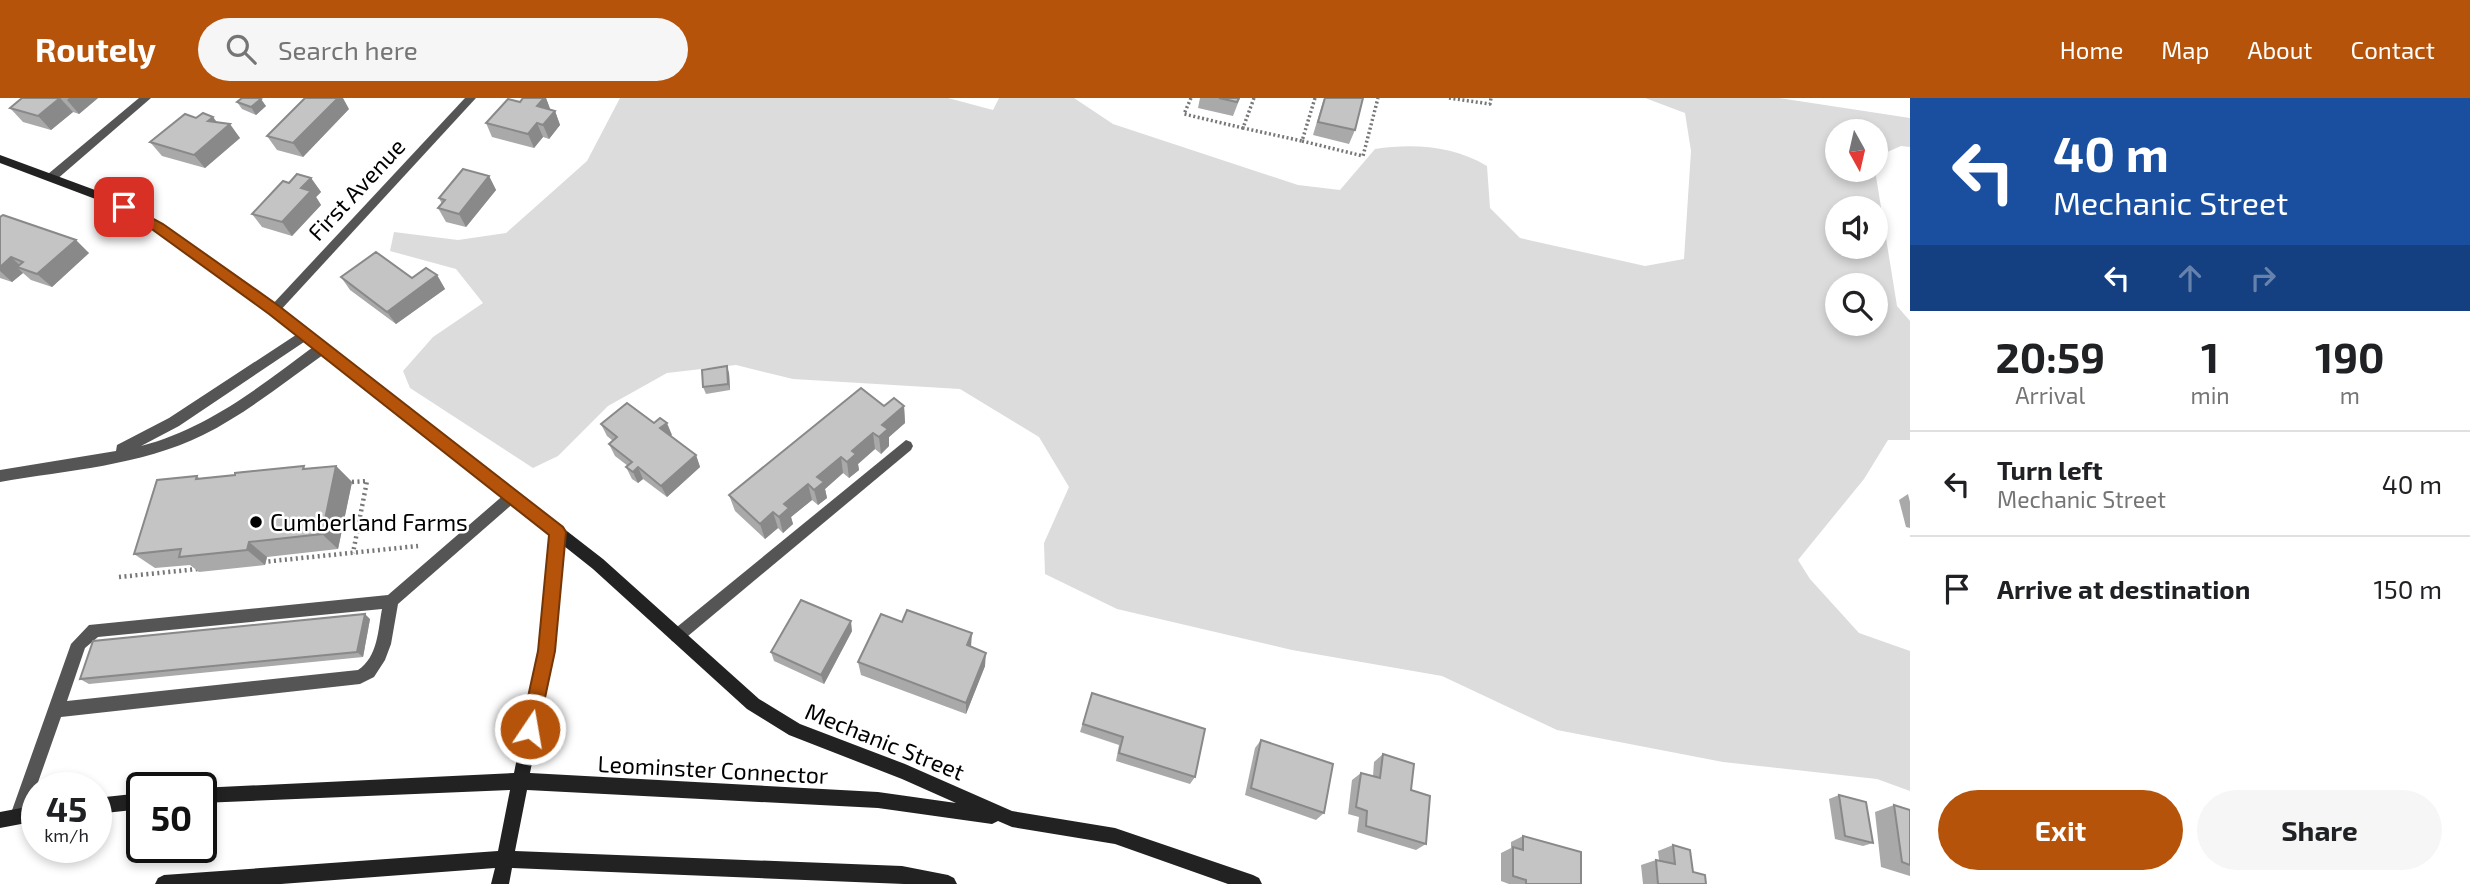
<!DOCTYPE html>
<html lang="en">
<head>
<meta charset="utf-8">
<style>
	:root { --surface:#fff; --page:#f6f6f6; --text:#202124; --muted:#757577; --line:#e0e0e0; --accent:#b45309 }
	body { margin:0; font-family:"Exo 2",sans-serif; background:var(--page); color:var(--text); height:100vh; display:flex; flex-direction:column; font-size:26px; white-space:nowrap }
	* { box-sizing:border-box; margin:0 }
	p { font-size:23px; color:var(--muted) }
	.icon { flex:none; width:38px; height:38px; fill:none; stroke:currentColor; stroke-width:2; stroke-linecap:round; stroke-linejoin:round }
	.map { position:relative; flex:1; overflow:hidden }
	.panel { display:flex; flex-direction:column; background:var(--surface); width:560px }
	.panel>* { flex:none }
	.guide { background:#1a4fa0; color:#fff; overflow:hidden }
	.needle { width:46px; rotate:172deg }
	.tools { position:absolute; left:1825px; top:21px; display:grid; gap:14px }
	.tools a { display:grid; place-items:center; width:63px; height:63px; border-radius:50%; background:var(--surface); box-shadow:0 4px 10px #0003; font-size:35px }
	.speed { position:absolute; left:21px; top:674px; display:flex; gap:14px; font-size:35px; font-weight:700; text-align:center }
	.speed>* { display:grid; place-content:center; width:91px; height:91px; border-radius:50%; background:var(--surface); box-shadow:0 4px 10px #0003; line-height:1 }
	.speed small { font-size:18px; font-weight:400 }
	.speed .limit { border:4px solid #111; border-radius:10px; background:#fff; color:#111 }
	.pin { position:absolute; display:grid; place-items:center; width:60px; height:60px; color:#fff; margin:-30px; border-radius:14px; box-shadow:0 4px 10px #0006 }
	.me { position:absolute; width:77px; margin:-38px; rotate:12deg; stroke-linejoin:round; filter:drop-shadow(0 0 5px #0008) }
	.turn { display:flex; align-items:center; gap:24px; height:147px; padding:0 28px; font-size:32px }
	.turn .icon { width:91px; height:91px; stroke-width:2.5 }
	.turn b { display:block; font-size:49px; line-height:60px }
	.lanes { display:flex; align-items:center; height:66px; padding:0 28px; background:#0003; justify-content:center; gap:35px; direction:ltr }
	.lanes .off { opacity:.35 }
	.eta { display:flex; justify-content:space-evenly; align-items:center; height:119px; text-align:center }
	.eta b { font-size:42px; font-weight:700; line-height:49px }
	.action { display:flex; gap:14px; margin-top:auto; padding:14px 28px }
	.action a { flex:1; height:80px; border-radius:42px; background:var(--accent); color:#fff; font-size:28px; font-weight:700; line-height:80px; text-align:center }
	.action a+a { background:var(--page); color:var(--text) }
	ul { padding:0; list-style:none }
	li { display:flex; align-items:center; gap:21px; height:105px; padding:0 28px; border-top:2px solid var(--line) }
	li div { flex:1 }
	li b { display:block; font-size:26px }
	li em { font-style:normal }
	header { display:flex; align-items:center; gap:42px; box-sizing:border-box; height:98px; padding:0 35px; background:var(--accent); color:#fff }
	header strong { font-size:33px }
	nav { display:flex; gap:38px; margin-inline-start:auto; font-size:24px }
	.search { width:490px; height:63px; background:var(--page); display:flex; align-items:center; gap:18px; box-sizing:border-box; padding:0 24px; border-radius:38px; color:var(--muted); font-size:26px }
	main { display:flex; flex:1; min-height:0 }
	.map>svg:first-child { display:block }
</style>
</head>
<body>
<header>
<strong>Routely</strong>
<div class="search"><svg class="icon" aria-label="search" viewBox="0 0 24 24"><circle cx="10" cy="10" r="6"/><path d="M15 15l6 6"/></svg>Search here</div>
<nav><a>Home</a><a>Map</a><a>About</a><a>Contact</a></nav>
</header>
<main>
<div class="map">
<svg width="1910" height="786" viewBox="0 0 1910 786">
	<rect width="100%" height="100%" fill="#fff"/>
	<path fill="#dcdcdc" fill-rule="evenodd" d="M620 0H948L993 12 999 0H1074L1113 26 1298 87 1340 92 1375 51C1413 45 1454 48 1487 68L1490 110 1520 140 1645 168 1684 161 1691 53 1685 15 1645 0H1779L1910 20V49L1901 48 1876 59V33H1838V72H1875L1897 208 1910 223V342H1888L1864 381 1798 462 1810 481 1859 535 1910 553V693L1877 681 1723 664 1557 632 1442 578 1292 552 1117 511 1045 476 1044 445 1069 389 1039 339 960 291 793 281 736 267 667 275 608 308 558 358 533 370 410 290 403 273 433 239 483 205 456 171 390 153 394 134 458 142 506 135 587 63ZM1838 110H1876V149H1838ZM1838 187H1876V226H1838Z"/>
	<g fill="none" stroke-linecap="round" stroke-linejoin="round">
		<g stroke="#777" stroke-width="3.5" stroke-dasharray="2 2.5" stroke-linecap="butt">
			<path d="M1191 0 1184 16 1243 30"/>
			<path d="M1254 0 1243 30 1302 43"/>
			<path d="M1315 0 1302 43 1363 58 1378 0"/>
			<path d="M1449 0 1490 6 1491 0"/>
		</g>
		<g stroke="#777" stroke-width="4.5" stroke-dasharray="2 3.5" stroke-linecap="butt">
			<path d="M352 384 367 383 353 455"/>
			<path d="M263 464 418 448"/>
			<path d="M119 479 198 471"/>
		</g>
		<g fill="#555" fill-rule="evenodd">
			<path d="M305 231 311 236 310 240 179 328 141 348C209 330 262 287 317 246H327L328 250 327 254C286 283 247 315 203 337 140 368 68 372 0 384V372L116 353 117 347 169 320Z"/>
			<path d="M906 342 911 344 913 348 911 352 682 543 677 545 672 543 669 538 672 533Z"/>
			<path d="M511 393 516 395 518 399 516 403 398 506 391 546 385 562 374 579 360 586 61 619 24 724 18 726 12 724 10 718 71 546 89 527 388 497 506 395ZM382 511C378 532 378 559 358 572L67 603 85 550 98 539Z"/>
		</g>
		<g fill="#555" fill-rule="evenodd">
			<path d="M139 0H151L56 82H48V76Z"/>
			<path d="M465 0H476L278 215H270L268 212 270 209Z"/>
		</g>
		<g fill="#222" fill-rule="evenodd">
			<path d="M0 57 114 99 162 126 278 209 563 430 603 461 759 601 800 626 905 666 1012 713 1115 730 1253 777 1259 780 1262 786H1228L1115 746 1012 729 998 723 992 726 878 710 527 692 515 753 902 768 948 777 954 780 957 786H904L512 770 509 786H491L495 770 281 786H155L158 780 164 777 498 753 510 692 201 705V690H199L514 675 538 553 551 437 270 215 154 132 106 105 0 65ZM564 448 593 471 747 611 789 637 902 681 956 705 878 694 530 675 554 553Z"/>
			<path d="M142 695V711L96 716V700Z"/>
			<path d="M37 707V723L0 730V714Z"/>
		</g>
	</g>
	<g fill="#a9a9a9">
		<path d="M22 0H98L79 16 73 14 51 32 23 24 10 10Z"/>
		<path d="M523 0H546L550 12 555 13 560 27 549 41 543 39 534 50 492 39 486 25 520 4Z"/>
		<path d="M1200 0H1240L1233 18 1198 10Z"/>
		<path d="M1324 0H1363L1355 32 1349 46 1313 37Z"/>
		<path d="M237 4 266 8 256 17 242 11Z"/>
		<path d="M349 11 303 59 277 52 267 38Z"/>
		<path d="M196 20 217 24 240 40 205 70 162 58 150 44Z"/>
		<path d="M489 78 496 92 466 129 446 124 438 110 442 106 439 100Z"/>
		<path d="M311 80 321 94 316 99 321 107 292 138 262 129 252 116 289 85Z"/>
		<path d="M0 119 89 155 52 189 31 182 23 175 12 184 0 180Z"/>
		<path d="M437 177 445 191 396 226 350 192 341 179 412 180Z"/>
		<path d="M729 275 730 292 706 296 703 289Z"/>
		<path d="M884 308H904L905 325 889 339V348L881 356 875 351 858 366 859 372 849 380 843 375 825 391 827 400 818 407 812 402 791 419 793 426 783 435 778 430 765 441 735 413 729 397Z"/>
		<path d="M654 325 672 337 670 338 696 357 700 369 667 399 643 381 638 385 632 381 626 369 628 368 615 358 609 346 613 343 607 338 601 326Z"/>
		<path d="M336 368 352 384 338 451 267 459 265 467 199 474 190 467 155 470 134 456 197 378 200 381Z"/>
		<path d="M1908 396 1910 404V430L1906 429 1899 402Z"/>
		<path d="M370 521 363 559 89 586 80 581Z"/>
		<path d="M852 533 824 586 774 563 771 554Z"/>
		<path d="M971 549 985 568 966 616 861 577 858 564Z"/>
		<path d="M1092 595 1195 679 1190 686 1116 663 1119 647 1080 634Z"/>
		<path d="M1261 642 1324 715 1316 722 1245 697 1255 650Z"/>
		<path d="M1383 656 1411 692 1426 746 1416 752 1357 734 1359 719 1348 716 1352 682 1361 675 1373 678 1374 664Z"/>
		<path d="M1839 697 1873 745 1863 748 1835 741 1829 701Z"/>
		<path d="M1894 707 1910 712V778L1881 769 1875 714Z"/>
		<path d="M1523 738 1581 786H1509L1501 783V755L1511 750V744Z"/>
		<path d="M1673 747 1693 774 1706 786H1643L1641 767 1656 762H1659L1658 753Z"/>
	</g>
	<g fill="#898989">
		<path d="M60 0 73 14 51 32 38 18Z"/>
		<path d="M69 0H98L79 16 67 2Z"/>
		<path d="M338 0H343L349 11 303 59 293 45Z"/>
		<path d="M544 0H546L551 13 537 8Z"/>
		<path d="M261 1 266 8 256 17 251 9Z"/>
		<path d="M555 13 560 27 549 41 543 27Z"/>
		<path d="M213 19 223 32 230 26 240 40 205 70 194 57 208 23Z"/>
		<path d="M537 25 543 39 534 50 528 36Z"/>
		<path d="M489 78 496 92 466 129 459 116Z"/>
		<path d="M311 80 321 94 316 99 321 107 292 138 282 124 301 90Z"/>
		<path d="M76 142 89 155 52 189 37 176Z"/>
		<path d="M11 159 24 171 17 169 23 175 12 184 0 173V169Z"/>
		<path d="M437 177 445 191 396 226 387 214Z"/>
		<path d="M727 268 729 275 730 292 728 286Z"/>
		<path d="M904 308 905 325 889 339V348L881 356 879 339 882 327Z"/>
		<path d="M667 325 672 337 665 342 660 330Z"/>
		<path d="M873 335 875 351 858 366 859 372 849 380 847 364 852 353Z"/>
		<path d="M696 357 700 369 667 399 661 388Z"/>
		<path d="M841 359 843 375 825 391 827 400 818 407 814 392 817 379Z"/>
		<path d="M336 368 352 384 338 451 322 436Z"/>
		<path d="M638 369 643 381 638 385 633 374Z"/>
		<path d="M808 386 812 402 791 419 793 426 783 435 779 419 784 406Z"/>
		<path d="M773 414 778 430 765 441 760 426Z"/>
		<path d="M249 444 267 459 265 467 247 452Z"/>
		<path d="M365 516 370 521 363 559 357 554Z"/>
		<path d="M851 523 852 533 824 586 821 577Z"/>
		<path d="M972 535 971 549 966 560 967 547Z"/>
		<path d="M986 555 985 568 966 616V605Z"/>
	</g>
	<g fill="#c4c4c4" stroke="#898989" stroke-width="2">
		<path d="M22 0H60L38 18 10 10Z"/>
		<path d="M242 0H258L261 1 251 9 237 4Z"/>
		<path d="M305 0H338L293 45 267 38Z"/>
		<path d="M523 0H544L537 8 555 13 543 27 537 25 528 36 486 25 508 1 520 4Z"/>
		<path d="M1219 0H1239L1237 4Z"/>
		<path d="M1325 0H1363L1355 32 1318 24Z"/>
		<path d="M203 15 213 19 208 23 230 26 194 57 150 44 185 16 196 20Z"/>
		<path d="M463 71 489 78 459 116 438 110 445 102 439 100Z"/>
		<path d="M297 76 311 80 301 90 311 93 282 124 252 116 283 83 289 85Z"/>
		<path d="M3 117 76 142 37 176 17 169 23 164 11 159 0 169V119Z"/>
		<path d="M376 154 412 180 426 170 437 177 387 214 341 179Z"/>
		<path d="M727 268 728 286 703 289 702 272Z"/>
		<path d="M861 290 884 308 894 300 904 308 882 327 888 331 879 339 873 335 852 353 856 356 847 364 841 359 817 379 824 384 814 392 808 386 784 406 789 410 779 419 773 414 760 426 729 397Z"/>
		<path d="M627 305 654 325 660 320 667 325 660 330 696 357 661 388 638 369 633 374 626 369 632 364 609 346 617 339 601 326Z"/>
		<path d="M304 368 303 371 336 368 322 436 249 444 247 452 179 459 181 451 134 456 157 382 197 378 196 381 235 377V375Z"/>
		<path d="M801 502 851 523 821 577 771 554Z"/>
		<path d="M907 512 972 535 967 547 986 555 966 605 858 564 881 516 902 524Z"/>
		<path d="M365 516 357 554 80 581 93 543Z"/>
		<path d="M1092 595 1205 631 1195 679 1119 655 1123 639 1083 626Z"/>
		<path d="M1261 642 1333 666 1324 715 1251 690Z"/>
		<path d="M1383 656 1414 666 1411 692 1430 698 1426 746 1366 728 1367 713 1356 709 1361 675 1380 680Z"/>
		<path d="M1839 697 1866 704 1873 745 1845 738Z"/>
		<path d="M1894 707 1910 712V767L1902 764Z"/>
		<path d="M1523 738 1581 754V786H1526V782L1513 778V749L1523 752Z"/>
		<path d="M1673 747 1690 752 1693 774 1705 777 1706 786H1658L1656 762 1675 766Z"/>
	</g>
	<path fill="#b45309" stroke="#753606" stroke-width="2" d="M124 105 163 126 279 208 563 429 566 434 555 553 537 637 530 640 524 637 521 631 538 553 549 437 269 216 153 132 119 113 117 109Z"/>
	<circle fill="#000" stroke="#fff" stroke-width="2.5" cx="256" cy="424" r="7"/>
	<g text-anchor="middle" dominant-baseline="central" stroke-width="5" stroke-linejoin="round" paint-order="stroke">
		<g font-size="23" fill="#000" stroke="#fff">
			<text transform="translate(356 91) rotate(-47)">First Avenue</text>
			<text transform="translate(885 643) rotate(22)">Mechanic Street</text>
			<text transform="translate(713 671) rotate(3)">Leominster Connector</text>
		</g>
		<g font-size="23" fill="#000" stroke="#fff" text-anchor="start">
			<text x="270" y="424">Cumberland Farms</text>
		</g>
	</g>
</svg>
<div class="tools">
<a><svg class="needle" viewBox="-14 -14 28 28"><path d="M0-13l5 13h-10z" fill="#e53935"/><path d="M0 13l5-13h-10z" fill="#757577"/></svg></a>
<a><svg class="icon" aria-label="sound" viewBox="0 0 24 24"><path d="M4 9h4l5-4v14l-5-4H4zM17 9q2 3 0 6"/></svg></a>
<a><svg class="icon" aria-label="search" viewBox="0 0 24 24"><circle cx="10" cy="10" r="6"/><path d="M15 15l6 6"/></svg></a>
</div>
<div class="speed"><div>45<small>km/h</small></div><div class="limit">50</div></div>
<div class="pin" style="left:124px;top:109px;background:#d93025"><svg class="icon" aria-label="arrive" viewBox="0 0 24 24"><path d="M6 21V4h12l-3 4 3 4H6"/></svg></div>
<svg class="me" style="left:530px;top:631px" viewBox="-20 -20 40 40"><circle r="17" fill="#b45309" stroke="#fff" stroke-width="3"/><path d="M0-11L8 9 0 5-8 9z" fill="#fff"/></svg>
</div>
<section class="panel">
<div class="guide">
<div class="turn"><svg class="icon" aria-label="left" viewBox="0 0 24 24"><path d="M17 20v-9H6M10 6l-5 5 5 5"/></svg><div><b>40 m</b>Mechanic Street</div></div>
<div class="lanes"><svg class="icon" aria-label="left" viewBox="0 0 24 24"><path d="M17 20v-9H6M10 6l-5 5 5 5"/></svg><svg class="icon off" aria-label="ahead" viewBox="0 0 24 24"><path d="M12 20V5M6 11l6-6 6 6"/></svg><svg class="icon off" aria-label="right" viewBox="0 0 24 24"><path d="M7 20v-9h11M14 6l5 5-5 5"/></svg></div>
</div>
<div class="eta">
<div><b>20:59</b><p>Arrival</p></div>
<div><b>1</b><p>min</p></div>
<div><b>190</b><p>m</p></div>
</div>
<ul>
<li><svg class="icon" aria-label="left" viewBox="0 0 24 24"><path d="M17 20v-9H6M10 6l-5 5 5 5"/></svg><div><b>Turn left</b><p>Mechanic Street</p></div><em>40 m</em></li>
<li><svg class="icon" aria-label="arrive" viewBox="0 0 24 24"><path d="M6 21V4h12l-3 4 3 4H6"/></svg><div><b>Arrive at destination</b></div><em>150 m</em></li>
</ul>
<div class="action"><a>Exit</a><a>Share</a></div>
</section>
</main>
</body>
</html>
